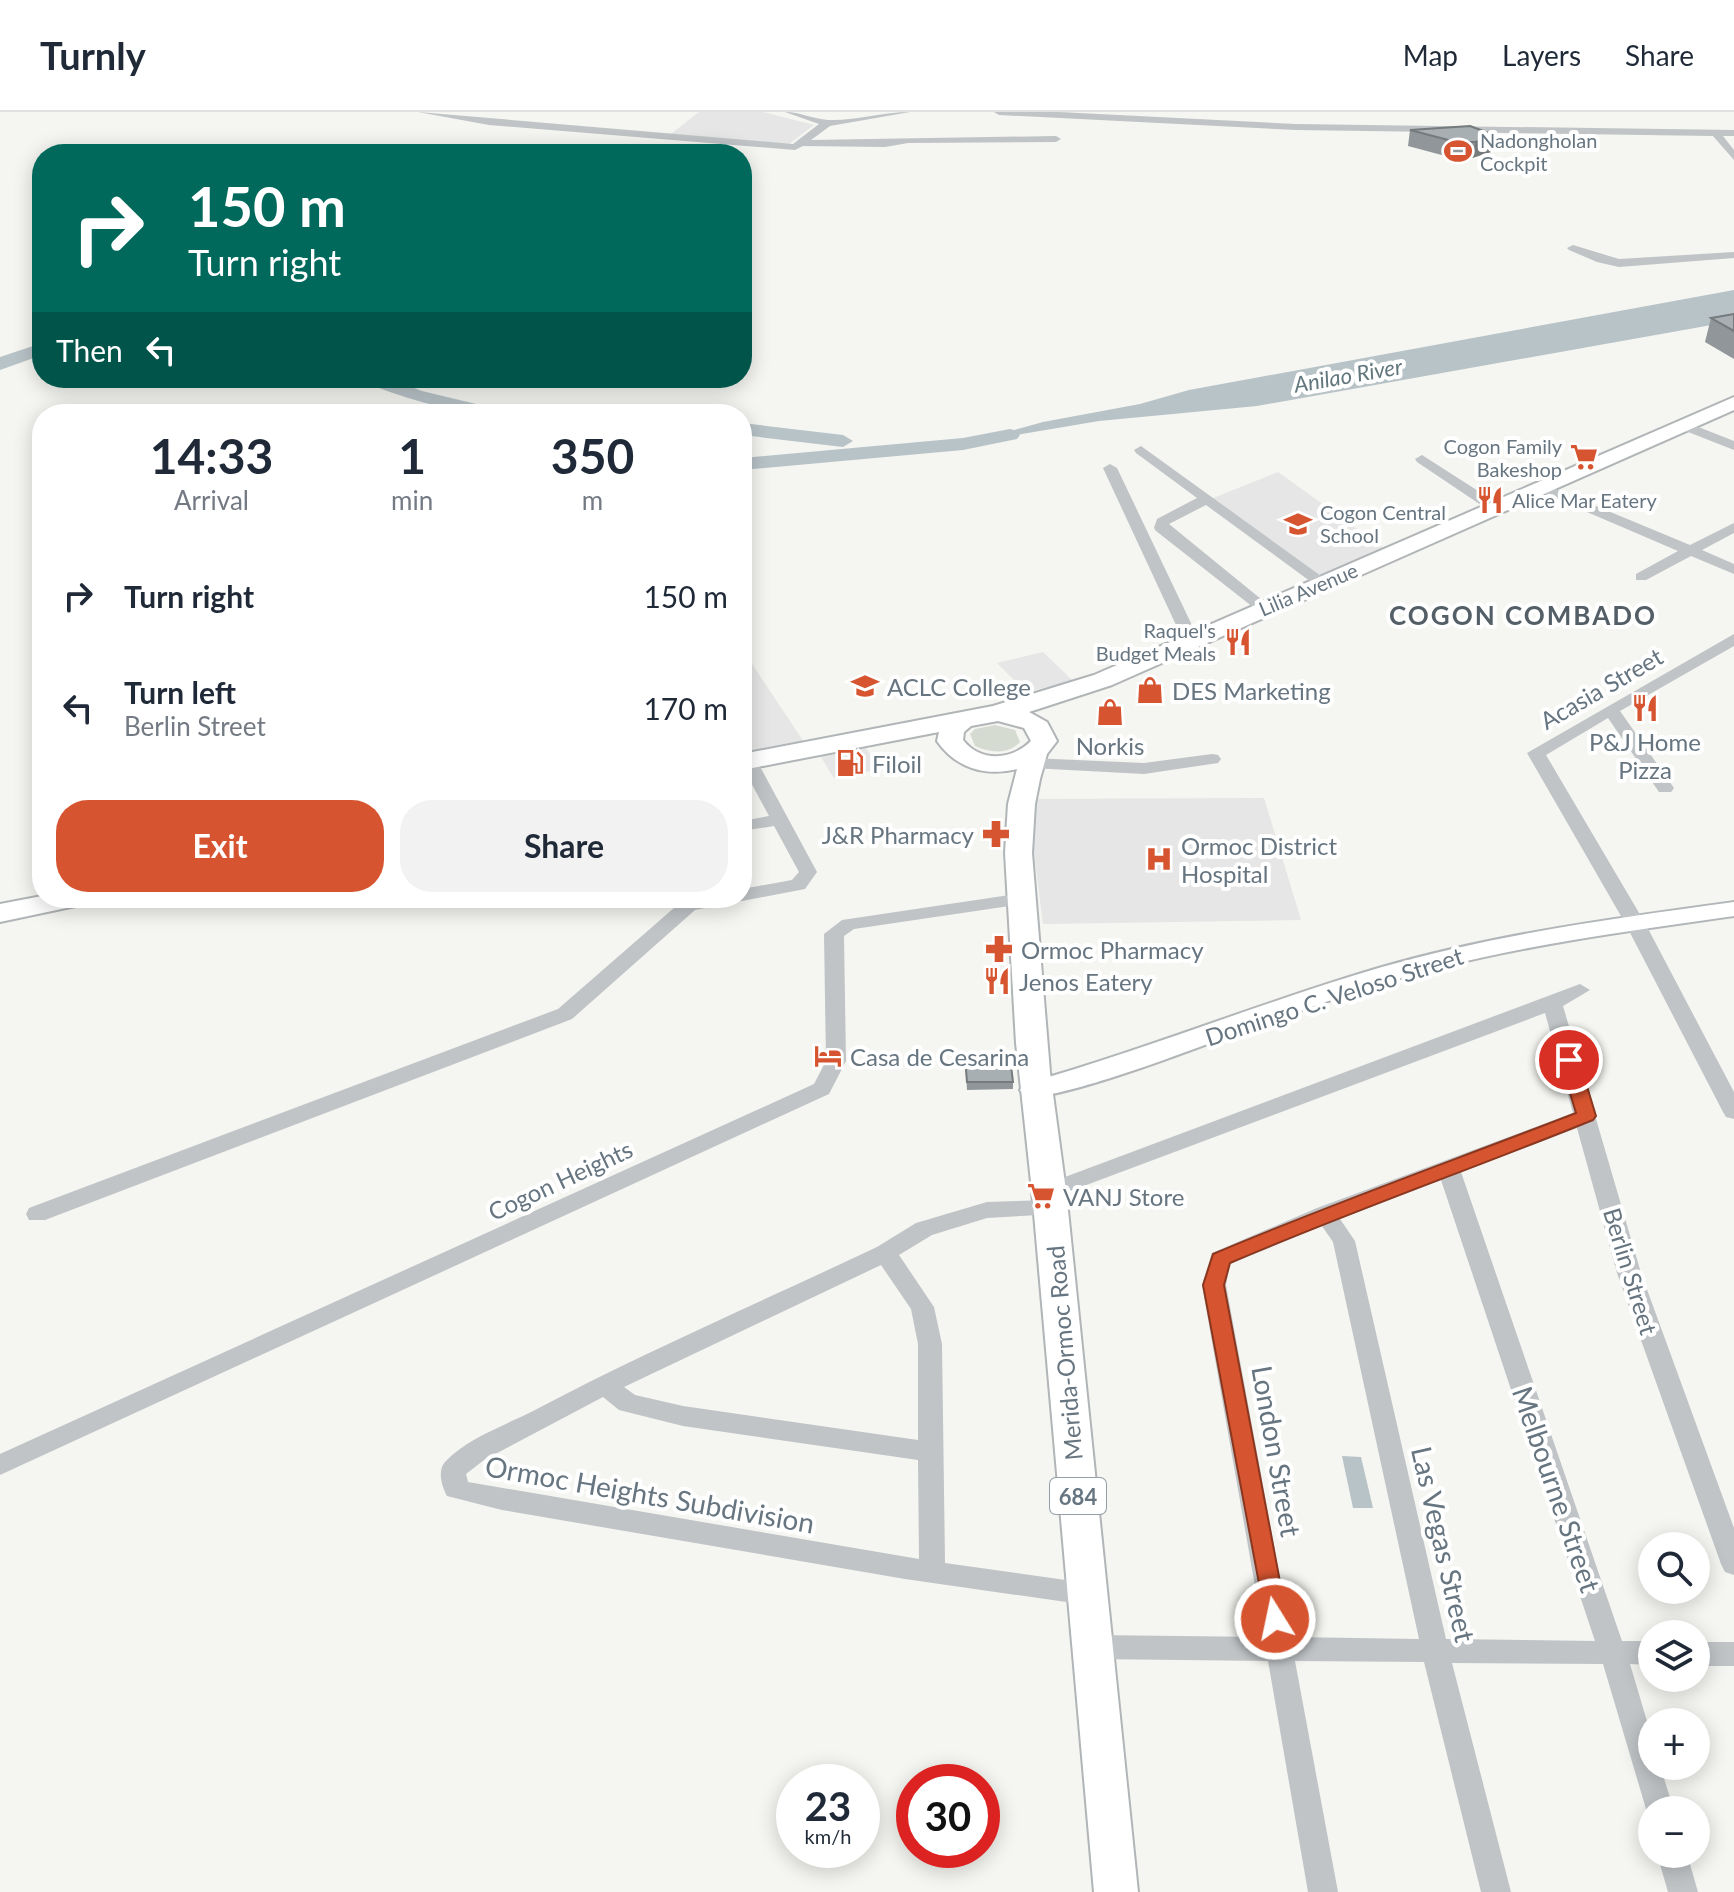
<!DOCTYPE html>
<html lang="en">
<head>
<meta charset="utf-8">
<style>
	:root { --surface:#fff; --page:#f2f2f3; --text:#1f2937; --muted:#747a83; --line:#e0e1e3; --accent:#d6542f }
	body { margin:0; font-family:Lato,sans-serif; background:var(--page); color:var(--text); height:100vh; display:flex; flex-direction:column; font-size:30px; white-space:nowrap }
	* { box-sizing:border-box; margin:0 }
	p { font-size:26px; color:var(--muted) }
	.icon { flex:none; width:44px; height:44px; fill:none; stroke:currentColor; stroke-width:2; stroke-linecap:round; stroke-linejoin:round }
	.map { position:relative; flex:1; overflow:hidden }
	.sheet { position:absolute; left:32px; top:292px; width:720px; height:504px; display:flex; flex-direction:column; background:var(--surface); border-radius:32px; box-shadow:0 4px 20px #0003 }
	.sheet>* { flex:none }
	.guide { position:absolute; left:32px; top:32px; width:720px; height:244px; border-radius:32px; box-shadow:0 4px 20px #0003; background:#00695c; color:#fff; overflow:hidden }
	.fabs { position:absolute; left:1638px; top:1420px; display:grid; gap:16px }
	.fabs a { display:grid; place-items:center; width:72px; height:72px; border-radius:50%; background:var(--surface); box-shadow:0 4px 20px #0003; font-size:40px }
	.speed { position:absolute; left:776px; top:1652px; display:flex; gap:16px; font-size:40px; font-weight:700; text-align:center }
	.speed>* { display:grid; place-content:center; width:104px; height:104px; border-radius:50%; background:var(--surface); box-shadow:0 4px 20px #0003; line-height:1 }
	.speed small { font-size:20px; font-weight:400 }
	.speed .limit { border:12px solid #d22; background:#fff; color:#111 }
	.pin { position:absolute; display:grid; place-items:center; width:68px; height:68px; color:#fff; margin:-34px; border:4px solid #fff; border-radius:50%; box-shadow:0 2px 8px #0007 }
	.me { position:absolute; width:88px; margin:-44px; rotate:350deg; stroke-linejoin:round; filter:drop-shadow(0 0 6px #0008) }
	.turn { display:flex; align-items:center; gap:28px; height:168px; padding:0 24px; font-size:36px }
	.turn .icon { width:104px; height:104px; stroke-width:2.5 }
	.turn b { display:block; font-size:56px; line-height:68px }
	.then { display:flex; align-items:center; height:76px; padding:0 24px; background:#0003; gap:16px; font-size:30px }
	.eta { display:flex; justify-content:space-evenly; align-items:center; height:136px; text-align:center }
	.eta b { font-size:48px; font-weight:700; line-height:56px }
	.cta { display:flex; gap:16px; margin-top:auto; padding:16px 24px }
	.cta a { flex:1; height:92px; border-radius:32px; background:var(--accent); color:#fff; font-size:32px; font-weight:700; line-height:92px; text-align:center }
	.cta a+a { background:var(--page); color:var(--text) }
	ul { padding:0; list-style:none }
	li { display:flex; align-items:center; gap:24px; height:112px; padding:0 24px }
	li div { flex:1 }
	li b { display:block; font-size:30px }
	li em { font-style:normal }
	header { display:flex; align-items:center; gap:48px; box-sizing:border-box; height:112px; padding:0 40px; background:var(--surface); border-bottom:2px solid var(--line) }
	header strong { font-size:38px }
	nav { display:flex; gap:44px; margin-inline-start:auto; font-size:28px }
	.map>svg:first-child { display:block }
</style>
</head>
<body>
<header>
<strong>Turnly</strong>
<nav><a>Map</a><a>Layers</a><a>Share</a></nav>
</header>
<div class="map">
<svg width="1734" height="1780" viewBox="0 0 1734 1780">
	<rect width="100%" height="100%" fill="#f5f5f1"/>
	<g fill="#e5e6e5">
		<path d="M699 0H763L814 13 789 32 671 22Z"/>
		<path d="M1278 360 1385 437 1319 465 1211 387Z"/>
		<path d="M742 537 804 630 742 643Z"/>
		<path d="M1043 540 1073 569 1026 580 997 551Z"/>
		<path d="M866 636 880 657 834 666 821 645Z"/>
		<path d="M1264 686 1301 808 1043 812 1027 687Z"/>
	</g>
	<path fill="#d6dbd2" d="M995 613 1015 618 1020 630C1008 643 990 641 975 634L970 622 975 617Z"/>
	<g fill="#b8c3c7">
		<path d="M1734 178V209L1257 294 1099 309 968 331 1043 310 1140 292 1189 278Z"/>
		<path d="M1342 1344 1361 1345 1373 1396H1353Z"/>
	</g>
	<g fill="none" stroke-linecap="round" stroke-linejoin="round">
		<g fill="#b8c3c7" fill-rule="evenodd">
			<path d="M42 231V243L0 258V245Z"/>
			<path d="M360 266H388L422 279 501 298 504 302C454 302 410 288 363 270Z"/>
			<path d="M541 293 609 296 619 302H512L515 298Z"/>
			<path d="M742 311 843 323 853 329 843 335 742 323Z"/>
			<path d="M1010 317 1017 319 1020 323 1017 327 963 338 742 358V346L963 326Z"/>
		</g>
		<g stroke="#b2b6b9" stroke-width="4">
			<path id="major" d="M1734 790V804C1636 818 1537 831 1441 855 1362 875 1286 904 1210 931 1178 943 1050 991 1024 984L1020 978 1024 972C1146 938 1262 890 1382 855 1497 822 1616 806 1734 790Z"/>
		</g>
		<g stroke="#b1b5b7" stroke-width="4">
			<g id="highway">
				<path d="M1734 285V298L1112 573 1029 600 1047 610 1057 629 1047 642 1040 667 1035 692 1032 741 1050 960 1066 1079 1138 1780H1094L1032 1079 1016 931 1005 741 1008 692 1017 657C985 665 956 656 937 629L939 620 742 658V642L993 594 1094 563ZM998 609 1024 616 1031 629C1012 648 981 651 963 628L964 620 971 614Z"/>
				<path d="M42 784 89 786 85 792 0 810V792Z"/>
			</g>
		</g>
		<g fill="#c0c4c7" fill-rule="evenodd">
			<path d="M418 0 793 32 819 12 785 0C800 0 813 7 828 8 855 9 883 0 910 0L830 14 811 28 1056 24 1061 27 1056 30 908 31 885 35 803 34 795 38 489 13Z"/>
			<path d="M994 0H1059L1296 12 1734 18V24H1723L1734 38V48L1713 24 1296 18 999 3Z"/>
			<path d="M1573 133 1619 147 1734 140V146L1619 155 1597 150 1569 138 1567 136Z"/>
			<path d="M1683 309 1734 329V338L1678 316 1676 313Z"/>
			<path d="M1141 334 1328 469V475H1318L1206 393 1169 412 1272 496 1270 499H1258L1156 419 1154 416 1157 407 1197 386 1136 341 1134 338Z"/>
			<path d="M1422 343 1500 393V399H1490L1417 350 1415 347Z"/>
			<path d="M1110 352 1117 356 1199 528 1197 531H1185L1183 528 1103 356Z"/>
			<path d="M1543 372 1690 433 1734 411V421L1702 438 1734 452V462L1691 444 1646 468H1636V462L1678 439 1538 379V373Z"/>
			<path d="M1734 522V534L1620 599 1674 676 1671 680H1659L1608 606 1546 643 1645 811 1734 980V1007L1726 1005 1723 1000 1625 811 1527 641Z"/>
			<path d="M1212 642 1218 643 1221 647 1218 651 1144 662 1031 656 1022 651 1031 646 1144 651Z"/>
			<path d="M748 644 757 649 817 760 805 777 742 789 735 787 733 790 695 798 572 907 45 1108H29L26 1102 29 1096 558 897 682 789 742 786V777L792 768 799 760 774 714 742 719V709L769 704 742 654V645Z"/>
			<path d="M1023 781 1030 783 1032 787 1030 791 854 817 844 824 846 949 829 982 0 1363V1342L814 972 826 949 824 822 842 808Z"/>
			<path d="M1580 872 1590 878 1563 894 1641 1161 1734 1416V1463L1725 1460 1721 1452 1617 1161 1577 1016 1461 1060 1622 1529H1652V1553L1630 1552 1652 1626V1654H1660L1674 1698H1652V1709L1649 1707 1603 1552 1452 1551 1511 1780H1481L1424 1550 1295 1549 1338 1780H1308L1268 1549 1092 1547 1082 1543 1078 1535 1082 1527 1092 1523 1264 1525 1202 1173 1212 1141 1317 1096 1573 1001 1545 901 1057 1084H1041L1038 1079 1041 1074ZM1441 1068 1595 1529 1446 1527 1355 1129 1340 1107ZM1322 1114 1333 1130 1419 1527 1291 1525 1226 1173 1230 1152Z"/>
			<path d="M1050 1088 1058 1090 1061 1096 1058 1102 987 1106 932 1123 899 1143 934 1195 942 1232 945 1451 1087 1471 1096 1474 1100 1482 1096 1490 1087 1493 905 1467 502 1398 447 1384C442 1375 437 1359 445 1350 467 1326 506 1313 535 1298 646 1239 763 1189 877 1135L916 1111 987 1090ZM881 1153 911 1197 918 1232V1328L683 1294 635 1283 624 1275ZM603 1285 619 1298 683 1314 918 1348 919 1447 468 1370 466 1362 484 1348Z"/>
			<rect x="1696" y="1530" width="38" height="24"/>
			<path d="M1657 1742H1687L1698 1780H1668Z"/>
		</g>
		<use href="#major" fill="#fff" fill-rule="evenodd"/>
		<use href="#highway" fill="#fff" fill-rule="evenodd"/>
	</g>
	<g fill="#90969a">
		<path d="M1470 14 1494 39 1472 46H1453L1408 34 1410 18Z"/>
		<path d="M1734 202V247L1705 230 1711 206Z"/>
		<path d="M965 946 1013 970V977L967 978Z"/>
	</g>
	<path fill="#757a7d" d="M1497 24 1494 39 1472 46 1475 30Z"/>
	<g fill="#a7afb3" stroke="#757a7d" stroke-width="2">
		<path d="M1470 14 1497 24 1475 30H1456L1410 18Z"/>
		<path d="M1734 202V219L1711 206Z"/>
		<path d="M1010 945 1013 970H967L965 946Z"/>
	</g>
	<path fill="#d6542f" stroke="#8b371f" stroke-width="2" d="M1569 941 1579 948 1596 1004 1593 1008C1472 1057 1349 1100 1230 1151L1224 1173 1287 1507 1284 1514 1275 1517 1267 1514 1203 1173 1213 1142C1333 1091 1455 1048 1576 1001L1560 948Z"/>
	<defs>
		<g id="stadium-bare" transform="scale(2.16)"><path d="M0-5a6.5 5 0 1 0 0 10a6.5 5 0 1 0 0-10ZM-3.5-1.8h7v3.6h-7Z" fill="#d6542f" stroke="#fff" stroke-width="2.5" paint-order="stroke"/></g>
		<g id="supermarket-bare" transform="scale(2.16)"><path d="M-6-5.5h2.5l.6 2H6L4.5 2H-2.5L-4.4-4H-6ZM-1.5 3.2a1.3 1.3 0 1 0 .1 0ZM3 3.2a1.3 1.3 0 1 0 .1 0Z" fill="#d6542f" stroke="#fff" stroke-width="2.5" paint-order="stroke"/></g>
		<g id="restaurant-bare" transform="scale(2.16)"><path d="M-5-6h1v4h1v-4h1v4h1v-4h1v5L-1.5 .5V6h-2V.5L-5-1ZM5-6V6H3V1.5H1.5Q1.5-4 5-6Z" fill="#d6542f" stroke="#fff" stroke-width="2.5" paint-order="stroke"/></g>
		<g id="school-bare" transform="scale(2.16)"><path d="M0-5L7-2L0 1L-7-2ZM-4 1L0 2.5L4 1V4Q0 6-4 4Z" fill="#d6542f" stroke="#fff" stroke-width="2.5" paint-order="stroke"/></g>
		<g id="shop-bare" transform="scale(2.16)"><path d="M-5-2.5h2.3a2.7 3.5 0 0 1 5.4 0H5L5.5 6h-11ZM-1.5-2.5h3a1.5 2.3 0 0 0-3 0Z" fill="#d6542f" stroke="#fff" stroke-width="2.5" paint-order="stroke"/></g>
		<g id="fuel-bare" transform="scale(2.16)"><path d="M-5.5-6h7V0h2V4h1.3V-2.5L3-4.5l.8-.8L6-3V5H2.5V1h-1V6h-7ZM-4.2-4.7v3.2H.2V-4.7Z" fill="#d6542f" stroke="#fff" stroke-width="2.5" paint-order="stroke"/></g>
		<g id="pharmacy-bare" transform="scale(2.16)"><path d="M-2-6h4v4h4v4h-4v4h-4v-4h-4v-4h4Z" fill="#d6542f" stroke="#fff" stroke-width="2.5" paint-order="stroke"/></g>
		<g id="hospital-bare" transform="scale(2.16)"><path d="M-5-5h3v3.5h4V-5h3V5h-3V1.5h-4V5h-3Z" fill="#d6542f" stroke="#fff" stroke-width="2.5" paint-order="stroke"/></g>
		<g id="hotel-bare" transform="scale(2.16)"><path d="M-6-4.5h1.5V1H6V5H4.5V3h-9V5H-6ZM-4 0a1.8 1.8 0 1 1 3.6 0ZM.5 0V-2.5h3Q6-2.5 6 0Z" fill="#d6542f" stroke="#fff" stroke-width="2.5" paint-order="stroke"/></g>
	</defs>
	<g fill-rule="evenodd">
		<use href="#stadium-bare" x="1458" y="39"/>
		<use href="#supermarket-bare" x="1584" y="345"/>
		<use href="#restaurant-bare" x="1490" y="388"/>
		<use href="#school-bare" x="1298" y="412"/>
		<use href="#restaurant-bare" x="1238" y="530"/>
		<use href="#school-bare" x="865" y="574"/>
		<use href="#shop-bare" x="1150" y="578"/>
		<use href="#restaurant-bare" x="1645" y="596"/>
		<use href="#shop-bare" x="1110" y="600"/>
		<use href="#fuel-bare" x="850" y="651"/>
		<use href="#pharmacy-bare" x="996" y="722"/>
		<use href="#hospital-bare" x="1159" y="747"/>
		<use href="#pharmacy-bare" x="999" y="837"/>
		<use href="#restaurant-bare" x="997" y="869"/>
		<use href="#hotel-bare" x="828" y="944"/>
		<use href="#supermarket-bare" x="1041" y="1084"/>
	</g>
	<g text-anchor="middle" dominant-baseline="central" stroke-width="8" stroke-linejoin="round" paint-order="stroke">
		<g font-size="20" fill="#667580" stroke="#fff" text-anchor="start">
			<text x="1480" y="28">Nadongholan<tspan x="1480" dy="23">Cockpit</tspan></text>
			<text x="1562" y="334" text-anchor="end">Cogon Family<tspan x="1562" dy="23">Bakeshop</tspan></text>
			<text x="1512" y="388">Alice Mar Eatery</text>
			<text x="1320" y="400">Cogon Central<tspan x="1320" dy="23">School</tspan></text>
			<text x="1216" y="518" text-anchor="end">Raquel's<tspan x="1216" dy="23">Budget Meals</tspan></text>
		</g>
		<g font-size="20" fill="#667580" stroke="#fff">
			<text transform="translate(1308 477) rotate(-23)">Lilia Avenue</text>
		</g>
		<g font-size="22" font-style="italic" fill="#61767d" stroke="#fff">
			<text transform="translate(1348 263) rotate(-10)">Anilao River</text>
		</g>
		<rect fill="#fff" stroke="#949ea6" stroke-width="2" x="1050" y="1366" width="56" height="36" rx="6"/>
		<g font-size="22" font-weight="bold" fill="#667580">
			<text x="1078" y="1384">684</text>
		</g>
		<g font-size="24" fill="#667580" stroke="#fff" text-anchor="start">
			<text x="887" y="574">ACLC College</text>
			<text x="1172" y="578">DES Marketing</text>
			<text x="1645" y="629" text-anchor="middle">P&amp;J Home<tspan x="1645" dy="28">Pizza</tspan></text>
			<text x="1110" y="633" text-anchor="middle">Norkis</text>
			<text x="872" y="651">Filoil</text>
			<text x="974" y="722" text-anchor="end">J&amp;R Pharmacy</text>
			<text x="1181" y="733">Ormoc District<tspan x="1181" dy="28">Hospital</tspan></text>
			<text x="1021" y="837">Ormoc Pharmacy</text>
			<text x="1019" y="869">Jenos Eatery</text>
			<text x="850" y="944">Casa de Cesarina</text>
			<text x="1063" y="1084">VANJ Store</text>
		</g>
		<g font-size="24" fill="#667580" stroke="#fff">
			<text transform="translate(1601 576) rotate(-30)">Acasia Street</text>
			<text transform="translate(1334 884) rotate(-18)">Domingo C. Veloso Street</text>
			<text transform="translate(560 1068) rotate(-25)">Cogon Heights</text>
			<text transform="translate(1631 1159) rotate(73)">Berlin Street</text>
			<text transform="translate(1064 1241) rotate(-95)">Merida-Ormoc Road</text>
		</g>
		<g font-size="26" font-weight="bold" letter-spacing="2" fill="#535e66" stroke="#fff">
			<text x="1523" y="503">COGON COMBADO</text>
		</g>
		<g font-size="28" fill="#667580" stroke="#fff">
			<text transform="translate(1277 1339) rotate(80)">London Street</text>
			<text transform="translate(1557 1377) rotate(71)">Melbourne Street</text>
			<text transform="translate(650 1382) rotate(10)">Ormoc Heights Subdivision</text>
			<text transform="translate(1444 1432) rotate(77)">Las Vegas Street</text>
		</g>
	</g>
</svg>
<div class="fabs">
<a><svg class="icon" aria-label="search" viewBox="0 0 24 24"><circle cx="10" cy="10" r="6"/><path d="M15 15l6 6"/></svg></a>
<a><svg class="icon" aria-label="layers" viewBox="0 0 24 24"><path d="M12 4l9 5-9 5-9-5zM3 14l9 5 9-5"/></svg></a>
<a>+</a>
<a>−</a>
</div>
<div class="speed"><div>23<small>km/h</small></div><div class="limit">30</div></div>
<div class="pin" style="left:1569px;top:948px;background:#d93025"><svg class="icon" aria-label="arrive" viewBox="0 0 24 24"><path d="M6 21V4h12l-3 4 3 4H6"/></svg></div>
<svg class="me" style="left:1275px;top:1507px" viewBox="-20 -20 40 40"><circle r="17" fill="#d6542f" stroke="#fff" stroke-width="3"/><path d="M0-11L8 9 0 5-8 9z" fill="#fff"/></svg>
<div class="guide">
<div class="turn"><svg class="icon" aria-label="right" viewBox="0 0 24 24"><path d="M7 20v-9h11M14 6l5 5-5 5"/></svg><div><b>150 m</b>Turn right</div></div>
<div class="then">Then<svg class="icon" aria-label="left" viewBox="0 0 24 24"><path d="M17 20v-9H6M10 6l-5 5 5 5"/></svg></div>
</div>
<section class="sheet">
<div class="eta">
<div><b>14:33</b><p>Arrival</p></div>
<div><b>1</b><p>min</p></div>
<div><b>350</b><p>m</p></div>
</div>
<ul>
<li><svg class="icon" aria-label="right" viewBox="0 0 24 24"><path d="M7 20v-9h11M14 6l5 5-5 5"/></svg><div><b>Turn right</b></div><em>150 m</em></li>
<li><svg class="icon" aria-label="left" viewBox="0 0 24 24"><path d="M17 20v-9H6M10 6l-5 5 5 5"/></svg><div><b>Turn left</b><p>Berlin Street</p></div><em>170 m</em></li>
</ul>
<div class="cta"><a>Exit</a><a>Share</a></div>
</section>
</div>
</body>
</html>
